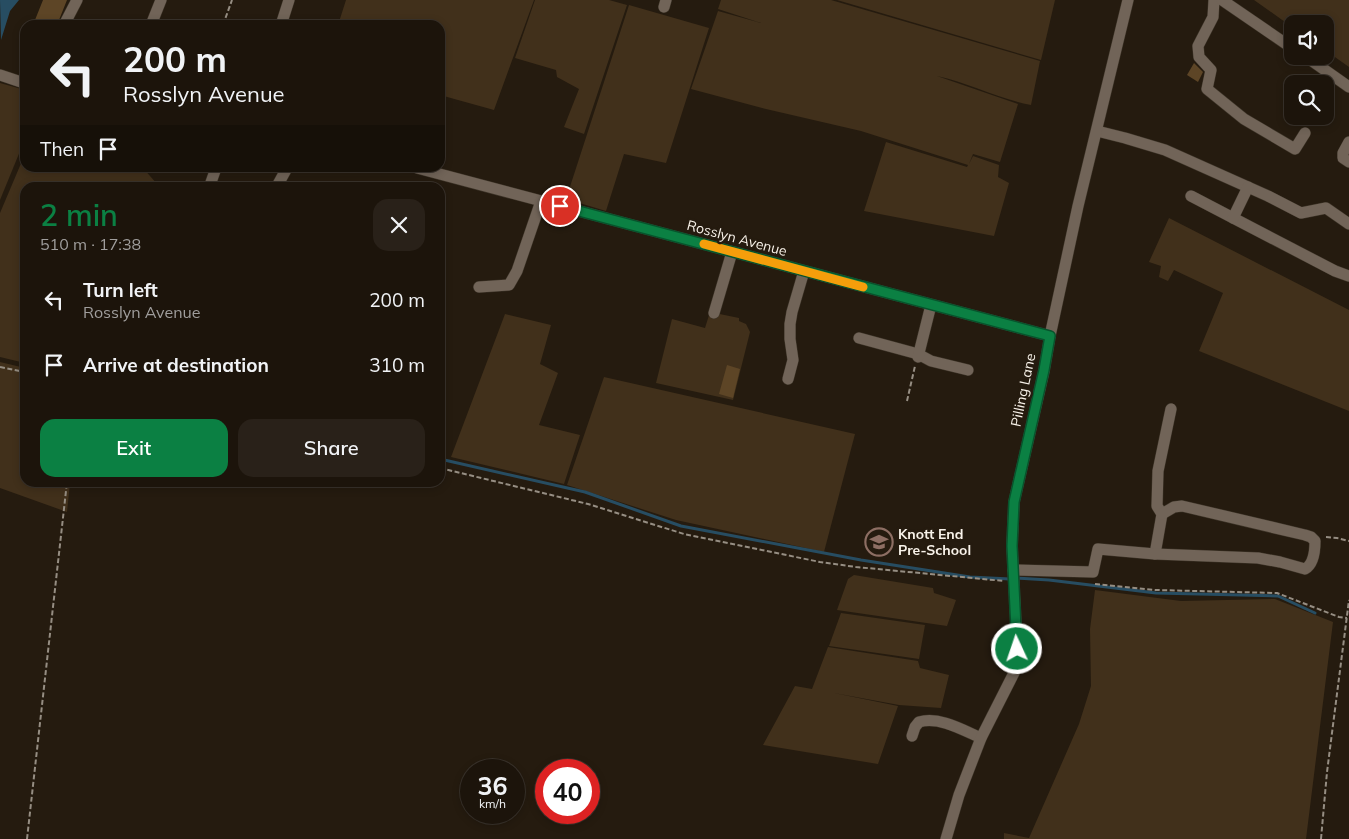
<!DOCTYPE html>
<html lang="en">
<head>
<meta charset="utf-8">
<style>
	:root { --surface:#1c140b; --page:#292119; --text:#f1f3f6; --muted:#a09e9d; --line:#3a332c; --accent:#0b8043 }
	body { margin:0; font-family:Mulish,sans-serif; background:var(--page); color:var(--text); height:100vh; display:flex; flex-direction:column; font-size:19px; white-space:nowrap }
	* { box-sizing:border-box; margin:0 }
	p { font-size:16px; color:var(--muted) }
	.icon { flex:none; width:28px; height:28px; fill:none; stroke:currentColor; stroke-width:2; stroke-linecap:round; stroke-linejoin:round }
	.map { position:relative; flex:1; overflow:hidden }
	.details { position:absolute; left:20px; top:182px; width:425px; height:305px; display:flex; flex-direction:column; background:var(--surface); border-radius:15px; box-shadow:0 2px 8px #0003,0 0 0 1px var(--line) }
	.details>* { flex:none }
	.hud { position:absolute; left:20px; top:20px; width:425px; height:152px; border-radius:15px; box-shadow:0 2px 8px #0003,0 0 0 1px var(--line); background:#1c140b; color:var(--text); overflow:hidden }
	.tools { position:absolute; left:1284px; top:15px; display:grid; gap:10px }
	.tools a { display:grid; place-items:center; width:50px; height:50px; border-radius:10px; background:var(--surface); box-shadow:0 2px 8px #0003,0 0 0 1px var(--line); font-size:25px }
	.speed { position:absolute; left:460px; top:759px; display:flex; gap:10px; font-size:25px; font-weight:700; text-align:center }
	.speed>* { display:grid; place-content:center; width:65px; height:65px; border-radius:50%; background:var(--surface); box-shadow:0 2px 8px #0003,0 0 0 1px var(--line); line-height:1 }
	.speed small { font-size:12px; font-weight:400 }
	.speed .limit { border:8px solid #d22; background:#fff; color:#111 }
	.pin { position:absolute; display:grid; place-items:center; width:42px; height:42px; color:#fff; margin:-21px; border:2px solid #fff; border-radius:50%; box-shadow:0 1px 5px #0007 }
	.me { position:absolute; width:55px; margin:-28px; rotate:357deg; stroke-linejoin:round; filter:drop-shadow(0 0 4px #0008) }
	.turn { display:flex; align-items:center; gap:18px; height:105px; padding:0 20px; font-size:22px }
	.turn .icon { width:65px; height:65px; stroke-width:2.5 }
	.turn b { display:block; font-size:35px; line-height:42px }
	.then { display:flex; align-items:center; height:48px; padding:0 20px; background:#0003; gap:10px; font-size:19px }
	.round { display:grid; place-items:center; flex:none; width:52px; height:52px; border-radius:15px; background:var(--page) }
	.overview { display:flex; align-items:center; justify-content:space-between; height:85px; padding:0 20px }
	h1 { font-size:30px; font-weight:600; line-height:38px; color:var(--accent) }
	.primary-button { display:flex; gap:10px; margin-top:auto; padding:10px 20px }
	.primary-button a { flex:1; height:58px; border-radius:15px; background:var(--accent); color:#fff; font-size:20px; font-weight:600; line-height:58px; text-align:center }
	.primary-button a+a { background:var(--page); color:var(--text) }
	ul { padding:0; list-style:none }
	li { display:flex; align-items:center; gap:15px; height:65px; padding:0 20px }
	li div { flex:1 }
	li b { display:block; font-size:19px }
	li em { font-style:normal }
	.map>svg:first-child { display:block }
</style>
</head>
<body>
<div class="map">
<svg width="1349" height="839" viewBox="0 0 1349 839">
	<rect width="100%" height="100%" fill="#251b0f"/>
	<g fill="#41301b">
		<path d="M346 0H534L494 110 440 95V25H338Z"/>
		<path d="M535 0H609L627 5 584 134 564 127 579 89 557 77 556 70 515 58Z"/>
		<path d="M721 0H831L1040 61 1031 105C999 99 969 83 937 76L1018 104 1000 162 973 154 969 164 973 156 999 165 998 177 1009 183 994 236 864 211 886 142 967 167 968 165 861 131 766 109 691 89 718 11 761 23 718 9Z"/>
		<path d="M837 0H1055L1041 60Z"/>
		<path d="M1254 0H1349V67L1325 50V24H1292V27Z"/>
		<path d="M629 5 709 28 666 163 624 154 606 211 566 199Z"/>
		<path d="M0 83 25 90V139L0 200Z"/>
		<path d="M25 154V168H143L157 184 156 188H25V363L0 357V213Z"/>
		<path d="M1169 218 1349 310V411L1199 351 1223 293 1174 270 1168 281 1159 277 1161 266 1149 262Z"/>
		<path d="M710 312 739 318V321L746 324 750 332 733 400 656 383 672 319 705 328Z"/>
		<path d="M505 314 551 325 540 364 558 373 539 425 580 435 564 484 451 457Z"/>
		<path d="M0 362 25 368V482L70 483 67 512 0 488Z"/>
		<path d="M604 377 855 434 824 552 676 520 567 485Z"/>
		<path d="M854 575 933 588 934 593 956 600 947 626 837 610 848 579Z"/>
		<path d="M1095 590 1181 601 1275 599 1333 622 1306 839H1004V833L1029 838 1079 724 1091 686 1090 629Z"/>
		<path d="M841 613 925 625 919 659 829 646Z"/>
		<path d="M828 647 918 661 920 668 949 675 941 708 899 705 834 693 898 706 878 764 763 745 795 686 812 689Z"/>
	</g>
	<path fill="#274d62" d="M0 0H19L10 11 1 40Z"/>
	<g fill="none" stroke-linecap="round" stroke-linejoin="round">
		<g stroke="#274d62" stroke-width="3">
			<path d="M440 459 585 492 681 526 861 560 970 577 1010 579"/>
			<path d="M1016 578 1049 580 1156 593 1278 596 1315 613"/>
		</g>
	</g>
	<g fill="#5d4526">
		<path d="M43 0H67L57 25H33Z"/>
		<path d="M1194 63 1203 72 1198 82 1187 75Z"/>
		<path d="M727 365 740 369 733 398 719 394Z"/>
	</g>
	<g fill="none" stroke-linecap="round" stroke-linejoin="round">
		<g stroke="#3e3529" stroke-width="12">
			<g id="minor">
				<path d="M1214 0 1213 17 1198 46 1199 57 1211 70 1207 89 1244 119 1295 149 1305 133"/>
				<path d="M1222 0 1292 48"/>
				<path d="M664 7 666 0"/>
				<path d="M64 25 77 0"/>
				<path d="M151 25 161 0"/>
				<path d="M281 25 289 0"/>
				<path d="M1305 56 1349 87"/>
				<path d="M0 75 21 82 25 80"/>
				<path d="M1097 131 1125 138 1165 150 1268 196 1301 213 1326 208 1349 224"/>
				<path d="M1349 142 1343 153V158L1349 162"/>
				<path d="M417 168 1050 336"/>
				<path d="M209 188 216 168"/>
				<path d="M276 188 287 168"/>
				<path d="M1191 196 1335 271 1349 276"/>
				<path d="M1233 218 1248 187"/>
				<path d="M479 287 509 285 517 271 541 201"/>
				<path d="M714 313 732 252"/>
				<path d="M859 338 918 354 931 361 968 370"/>
				<path d="M918 357 931 305"/>
				<path d="M788 379 793 360 790 339V324L792 312 804 271"/>
				<path d="M1155 554 1162 514 1157 506 1158 471 1171 409"/>
				<path d="M1013 570 1093 572 1098 549 1155 554 1258 558 1280 562 1305 569C1314 564 1315 551 1315 541L1311 537 1305 535 1182 506 1174 507 1162 514"/>
				<path d="M912 736 915 727 919 722C939 716 963 730 981 738"/>
				<path d="M946 839 959 795 981 738 1018 665 1012 546 1014 502 1044 371 1050 336 1078 206 1128 0"/>
			</g>
		</g>
		<g stroke="#968e83" stroke-width="2" stroke-dasharray="5 2.5" stroke-linecap="butt">
			<path d="M223 25 232 0"/>
			<path d="M0 367 25 372"/>
			<path d="M907 401 915 366"/>
			<path d="M440 468 588 504 684 534 820 562 856 567 1004 581"/>
			<path d="M1326 537 1337 538 1349 541"/>
			<path d="M1095 584 1155 590 1277 593 1339 617 1347 618"/>
			<path d="M27 839 67 482"/>
			<path d="M1321 839 1327 772 1349 600"/>
		</g>
		<use href="#minor" stroke="#716458" stroke-width="11"/>
	</g>
	<g fill="none" stroke-linecap="round" stroke-linejoin="round">
		<g stroke="#07532c" stroke-width="12">
			<path id="route" d="M560 206 1050 336 1044 370 1014 502 1012 546 1017 649"/>
		</g>
		<use href="#route" stroke="#0b8043" stroke-width="9"/>
		<path stroke="#f59e0b" stroke-width="9" d="M704 244 863 287"/>
	</g>
	<defs>
		<g id="school-ring" transform="scale(1.4375)"><circle r="9.5" fill="#251b0f" stroke="#8d6e63" stroke-width="1.5"/><path d="M0-5L7-2L0 1L-7-2ZM-4 1L0 2.5L4 1V4Q0 6-4 4Z" fill="#8d6e63"/></g>
	</defs>
	<g fill-rule="evenodd">
		<use href="#school-ring" x="879" y="542"/>
	</g>
	<g text-anchor="middle" dominant-baseline="central" stroke-width="5" stroke-linejoin="round" paint-order="stroke">
		<g font-size="14" fill="#f9f3ea" stroke="#251b0f">
			<text transform="translate(737 238) rotate(15)">Rosslyn Avenue</text>
			<text transform="translate(1023 390) rotate(-78)">Pilling Lane</text>
		</g>
		<g font-size="14" font-weight="bold" fill="#f9f3ea" stroke="#251b0f" text-anchor="start">
			<text x="898" y="534">Knott End<tspan x="898" dy="16">Pre-School</tspan></text>
		</g>
	</g>
</svg>
<div class="tools">
<a><svg class="icon" aria-label="sound" viewBox="0 0 24 24"><path d="M4 9h4l5-4v14l-5-4H4zM17 9q2 3 0 6"/></svg></a>
<a><svg class="icon" aria-label="search" viewBox="0 0 24 24"><circle cx="10" cy="10" r="6"/><path d="M15 15l6 6"/></svg></a>
</div>
<div class="speed"><div>36<small>km/h</small></div><div class="limit">40</div></div>
<div class="pin" style="left:560px;top:206px;background:#d93025"><svg class="icon" aria-label="arrive" viewBox="0 0 24 24"><path d="M6 21V4h12l-3 4 3 4H6"/></svg></div>
<svg class="me" style="left:1017px;top:649px" viewBox="-20 -20 40 40"><circle r="17" fill="#0b8043" stroke="#fff" stroke-width="3"/><path d="M0-11L8 9 0 5-8 9z" fill="#fff"/></svg>
<div class="hud">
<div class="turn"><svg class="icon" aria-label="left" viewBox="0 0 24 24"><path d="M17 20v-9H6M10 6l-5 5 5 5"/></svg><div><b>200 m</b>Rosslyn Avenue</div></div>
<div class="then">Then<svg class="icon" aria-label="arrive" viewBox="0 0 24 24"><path d="M6 21V4h12l-3 4 3 4H6"/></svg></div>
</div>
<section class="details">
<div class="overview"><div><h1>2 min</h1><p>510 m · 17:38</p></div><a class="round"><svg class="icon" aria-label="close" viewBox="0 0 24 24"><path d="M6 6l12 12M18 6L6 18"/></svg></a></div>
<ul>
<li><svg class="icon" aria-label="left" viewBox="0 0 24 24"><path d="M17 20v-9H6M10 6l-5 5 5 5"/></svg><div><b>Turn left</b><p>Rosslyn Avenue</p></div><em>200 m</em></li>
<li><svg class="icon" aria-label="arrive" viewBox="0 0 24 24"><path d="M6 21V4h12l-3 4 3 4H6"/></svg><div><b>Arrive at destination</b></div><em>310 m</em></li>
</ul>
<div class="primary-button"><a>Exit</a><a>Share</a></div>
</section>
</div>
</body>
</html>
